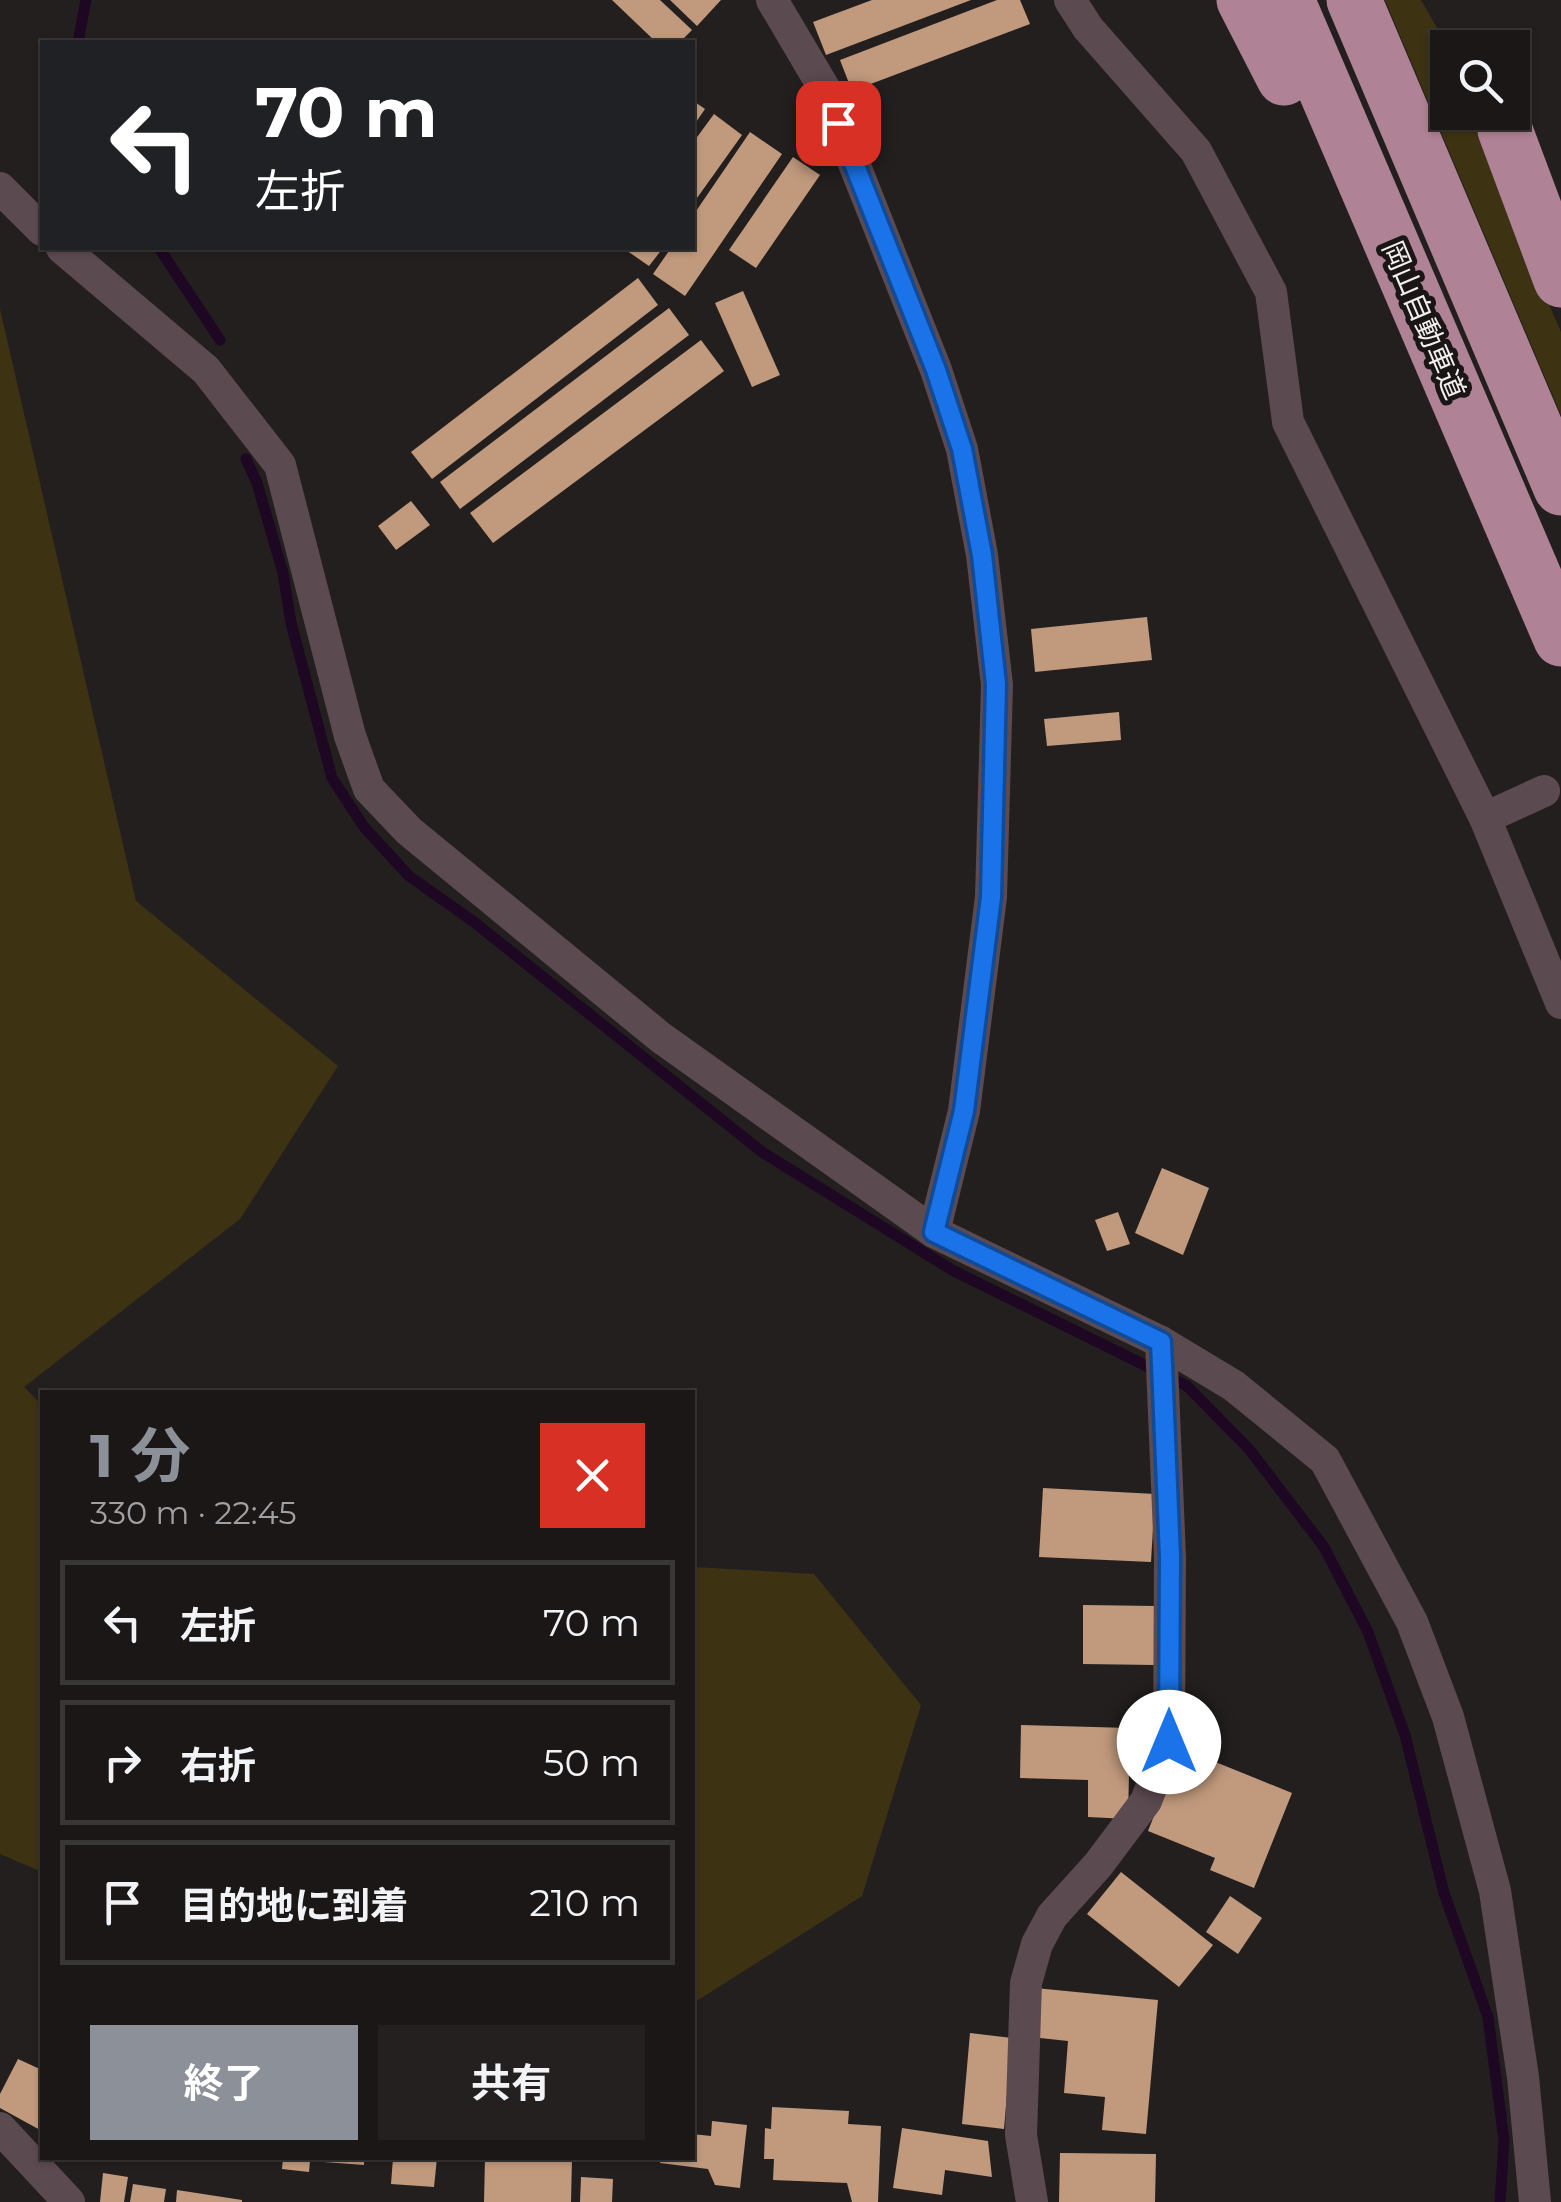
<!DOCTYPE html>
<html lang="ja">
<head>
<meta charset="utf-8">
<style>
	:root { --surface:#1b1717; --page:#242020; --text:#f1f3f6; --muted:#a09fa1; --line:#393636; --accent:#8c9099 }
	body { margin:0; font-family:Montserrat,"Noto Sans JP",sans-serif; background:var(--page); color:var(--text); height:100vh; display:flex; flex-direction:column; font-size:38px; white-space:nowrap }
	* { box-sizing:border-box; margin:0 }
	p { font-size:32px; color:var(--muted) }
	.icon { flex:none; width:55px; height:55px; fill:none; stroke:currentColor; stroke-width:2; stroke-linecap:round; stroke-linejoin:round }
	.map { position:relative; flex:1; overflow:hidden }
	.sheet { position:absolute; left:40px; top:1390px; width:655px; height:770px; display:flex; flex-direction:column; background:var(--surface); border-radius:0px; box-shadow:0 2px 8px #0004,0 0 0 2px var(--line) }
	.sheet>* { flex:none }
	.top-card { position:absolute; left:40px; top:40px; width:655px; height:210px; border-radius:0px; box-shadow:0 2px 8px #0004,0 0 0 2px var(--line); background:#202124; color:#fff; overflow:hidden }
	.fabs { position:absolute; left:1430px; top:30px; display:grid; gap:20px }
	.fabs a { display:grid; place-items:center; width:100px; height:100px; border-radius:0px; background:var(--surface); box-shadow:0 2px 8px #0004,0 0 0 2px var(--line); font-size:50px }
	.pin { position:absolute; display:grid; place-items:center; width:85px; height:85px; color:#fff; margin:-42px; border-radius:20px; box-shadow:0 5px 15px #0006 }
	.me { position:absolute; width:110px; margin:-55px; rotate:0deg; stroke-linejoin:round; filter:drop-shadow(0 0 8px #0008) }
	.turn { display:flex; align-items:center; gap:35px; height:210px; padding:0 50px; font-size:45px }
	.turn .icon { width:130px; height:130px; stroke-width:2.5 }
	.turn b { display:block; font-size:70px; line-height:85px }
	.round { display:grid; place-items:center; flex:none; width:105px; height:105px; border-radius:0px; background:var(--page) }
	.headline { display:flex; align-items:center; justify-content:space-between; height:170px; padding:0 50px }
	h1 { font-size:60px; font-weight:700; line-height:75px; color:var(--accent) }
	.button { display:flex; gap:20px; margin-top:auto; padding:20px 50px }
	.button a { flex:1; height:115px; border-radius:0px; background:var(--accent); color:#fff; font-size:40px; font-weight:700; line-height:115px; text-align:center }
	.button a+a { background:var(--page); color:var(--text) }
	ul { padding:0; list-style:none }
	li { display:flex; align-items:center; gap:30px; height:125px; margin:0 20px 15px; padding:0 30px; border:5px solid var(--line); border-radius:0px }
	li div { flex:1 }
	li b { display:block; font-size:38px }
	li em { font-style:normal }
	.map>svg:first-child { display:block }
</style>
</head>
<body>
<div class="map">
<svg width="1561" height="2202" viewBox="0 0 1561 2202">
	<rect width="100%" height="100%" fill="#241f1f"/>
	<g fill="#3d3313">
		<path d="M1385 0H1421L1448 47V112L1478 113 1480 116 1540 284 1561 332V415Z"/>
		<path d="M0 309 136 901 338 1066 240 1219 24 1387 42 1405V1872L0 1854Z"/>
		<path d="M693 1567 814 1574 921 1705 862 1896 698 2000 692 1999Z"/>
	</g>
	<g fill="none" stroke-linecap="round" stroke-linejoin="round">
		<g stroke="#1d0723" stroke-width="11">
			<path d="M78 42 86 0"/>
			<path d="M159 248 220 340"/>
			<path d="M246 459 257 483 283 573 291 623 332 778 364 827 409 876 474 922 762 1152 952 1270 1187 1386 1249 1449 1324 1547 1368 1632 1405 1735 1444 1893 1488 2017 1504 2140 1500 2202"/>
		</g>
	</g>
	<g fill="#c19a7d">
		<path d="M612 0H660L692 30 680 42H656Z"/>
		<path d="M670 0H721L697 26Z"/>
		<path d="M872 0H971L826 55 813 22Z"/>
		<path d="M997 0H1020L1030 24 852 91 840 60Z"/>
		<path d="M692 100 705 109 692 128Z"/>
		<path d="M714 114 742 135 692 205V144Z"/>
		<path d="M750 132 782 154 685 296 653 274 671 248H692V217Z"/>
		<path d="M793 157 820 175 756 268 729 250Z"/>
		<path d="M623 248H663L649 266Z"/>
		<path d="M638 278 658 305 432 479 411 452Z"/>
		<path d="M743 291 780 375 752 387 715 303Z"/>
		<path d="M669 308 689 335 460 509 440 482Z"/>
		<path d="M701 340 724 371 493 543 470 513Z"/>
		<path d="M411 501 430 525 396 550 378 526Z"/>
		<path d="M1147 617 1152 660 1035 672 1031 629Z"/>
		<path d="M1119 712 1121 740 1047 746 1044 719Z"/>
		<path d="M1162 1168 1209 1188 1183 1255 1135 1233Z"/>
		<path d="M1118 1212 1130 1244 1107 1251 1095 1220Z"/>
		<path d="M1043 1488 1155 1494 1151 1562 1039 1557Z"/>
		<path d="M1083 1605 1156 1606 1155 1665 1083 1664Z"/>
		<path d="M1021 1725 1130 1728 1128 1819 1088 1817V1780L1020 1778Z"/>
		<path d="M1181 1748 1292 1793 1254 1888 1210 1870 1215 1858 1148 1831Z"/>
		<path d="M1121 1872 1213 1945 1179 1987 1087 1914Z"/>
		<path d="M1230 1896 1262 1918 1238 1954 1206 1932Z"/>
		<path d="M1035 1988 1158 2000 1146 2134 1102 2130 1105 2097 1064 2093 1068 2041 1031 2037Z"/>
		<path d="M970 2033 1012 2038 1004 2129 962 2124Z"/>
		<path d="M18 2059 42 2070V2131L0 2108V2094Z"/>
		<path d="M772 2107 849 2111 848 2124 881 2126 878 2202H852L847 2183 773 2180 774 2159H764L765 2128 771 2129Z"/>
		<path d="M712 2121 747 2125 740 2188 715 2185 708 2169 660 2163 661 2158H692V2134L711 2136Z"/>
		<path d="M902 2128 988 2141 992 2177 945 2170 942 2195 893 2188Z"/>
		<path d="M1060 2153 1156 2154 1155 2202H1059Z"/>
		<path d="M283 2158H364V2165L310 2161 309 2172 282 2169Z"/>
		<path d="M393 2158H437L434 2187 391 2184Z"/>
		<path d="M485 2158H572L571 2202H484Z"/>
		<path d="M103 2173 128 2177 124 2202H100Z"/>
		<path d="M581 2177 613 2179 612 2202H580Z"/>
		<path d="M133 2184 166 2189 164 2202H130Z"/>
		<path d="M177 2190 242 2200V2202H176Z"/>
	</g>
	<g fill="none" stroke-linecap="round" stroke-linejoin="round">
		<g stroke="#5c4a51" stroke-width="32">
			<path d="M772 0 824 88 936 370 962 449 982 555 997 685 991 897 964 1111 934 1232"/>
			<path d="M1070 0 1088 28 1196 151 1271 292 1288 422 1485 818 1561 1003"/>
			<path d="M0 188 42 230"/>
			<path d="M62 248 206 370 280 465 350 736 369 789 409 831 660 1037 934 1232 1161 1342 1234 1386 1325 1460 1412 1622 1448 1717 1495 1891 1523 2077 1535 2202"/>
			<path d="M1485 818 1544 791"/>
			<path d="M0 2128 69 2202"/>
			<path d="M1032 2202 1021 2135 1026 1983 1037 1944 1052 1916 1098 1865 1146 1801 1169 1742 1170 1557 1161 1342"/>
		</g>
		<g stroke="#af8295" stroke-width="55">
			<path d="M1244 0 1284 78"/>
			<path d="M1287 0 1561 639"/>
			<path d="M1354 0 1561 488"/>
			<path d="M1505 130 1561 280"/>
		</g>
	</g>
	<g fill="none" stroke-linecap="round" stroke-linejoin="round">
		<g stroke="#114b97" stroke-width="25">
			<path id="route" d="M838 123 936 370 962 449 982 555 996 684 991 897 964 1111 934 1232 1161 1342 1170 1557 1169 1742"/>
		</g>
		<use href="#route" stroke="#1a73e8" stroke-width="18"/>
	</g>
	<g text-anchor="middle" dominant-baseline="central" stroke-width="10" stroke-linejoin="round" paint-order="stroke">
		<g font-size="28" fill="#f2efee" stroke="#1a1616">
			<text transform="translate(1424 320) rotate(67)">岡山自動車道</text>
		</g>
	</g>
</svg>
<div class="fabs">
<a><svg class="icon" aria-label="search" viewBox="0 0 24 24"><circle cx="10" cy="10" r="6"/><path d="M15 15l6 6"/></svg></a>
</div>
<div class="pin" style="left:838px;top:123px;background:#d93025"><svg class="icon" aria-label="arrive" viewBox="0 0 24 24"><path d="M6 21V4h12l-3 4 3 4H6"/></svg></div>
<svg class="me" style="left:1169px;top:1742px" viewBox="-20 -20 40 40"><circle r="19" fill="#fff"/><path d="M0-13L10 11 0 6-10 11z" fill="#1a73e8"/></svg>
<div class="top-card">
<div class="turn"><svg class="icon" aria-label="left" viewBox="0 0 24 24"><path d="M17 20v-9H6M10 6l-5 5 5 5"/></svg><div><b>70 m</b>左折</div></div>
</div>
<section class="sheet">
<div class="headline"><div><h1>1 分</h1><p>330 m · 22:45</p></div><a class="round" style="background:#d93025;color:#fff"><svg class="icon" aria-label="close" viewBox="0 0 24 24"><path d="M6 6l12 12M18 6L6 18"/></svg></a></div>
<ul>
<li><svg class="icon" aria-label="left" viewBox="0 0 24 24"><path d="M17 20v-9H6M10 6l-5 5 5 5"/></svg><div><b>左折</b></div><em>70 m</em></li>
<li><svg class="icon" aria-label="right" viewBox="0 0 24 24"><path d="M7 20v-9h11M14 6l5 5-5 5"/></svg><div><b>右折</b></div><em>50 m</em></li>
<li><svg class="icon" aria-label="arrive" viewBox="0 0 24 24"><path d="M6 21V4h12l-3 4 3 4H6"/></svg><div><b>目的地に到着</b></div><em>210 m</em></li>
</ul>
<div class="button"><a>終了</a><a>共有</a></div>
</section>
</div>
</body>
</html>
